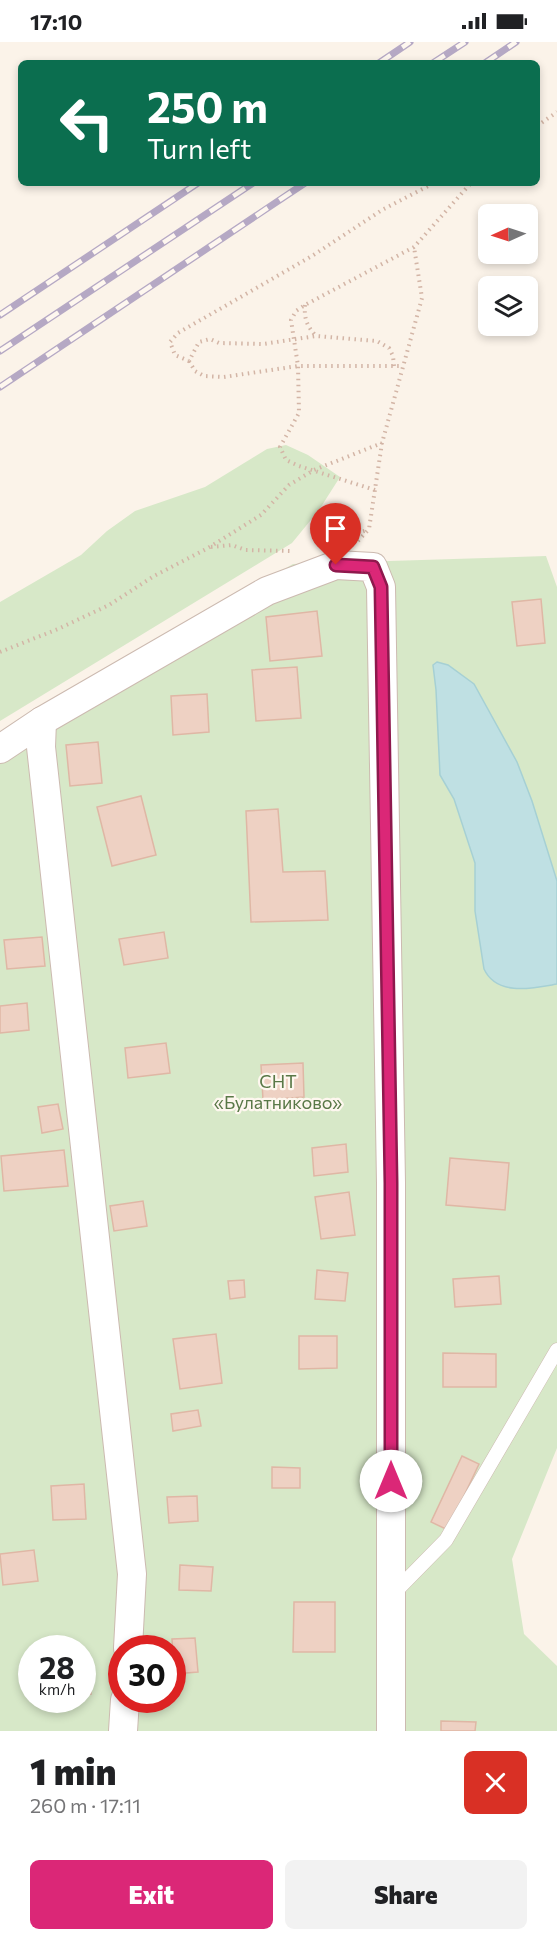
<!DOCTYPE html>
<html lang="en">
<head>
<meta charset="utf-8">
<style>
	:root { --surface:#fff; --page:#f2f2f2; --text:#202124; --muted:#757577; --accent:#db2777 }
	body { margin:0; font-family:Commissioner,sans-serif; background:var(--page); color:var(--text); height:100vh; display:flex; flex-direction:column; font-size:22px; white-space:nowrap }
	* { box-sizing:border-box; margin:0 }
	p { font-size:20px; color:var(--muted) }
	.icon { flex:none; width:33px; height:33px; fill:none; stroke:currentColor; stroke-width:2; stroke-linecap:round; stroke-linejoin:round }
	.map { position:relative; height:1689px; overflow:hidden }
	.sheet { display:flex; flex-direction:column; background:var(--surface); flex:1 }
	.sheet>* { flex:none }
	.top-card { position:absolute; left:18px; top:18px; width:522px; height:126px; border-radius:9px; box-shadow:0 3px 9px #0003; background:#0b6e4f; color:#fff; overflow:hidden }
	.needle { width:39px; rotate:267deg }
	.controls { position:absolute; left:478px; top:162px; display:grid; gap:12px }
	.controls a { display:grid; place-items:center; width:60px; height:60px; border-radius:9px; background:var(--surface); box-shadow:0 3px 9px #0003; font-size:30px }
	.speed { position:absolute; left:18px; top:1593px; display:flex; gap:12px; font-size:30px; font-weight:700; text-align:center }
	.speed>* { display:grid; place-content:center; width:78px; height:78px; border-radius:50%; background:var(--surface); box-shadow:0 3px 9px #0003; line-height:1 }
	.speed small { font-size:15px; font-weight:400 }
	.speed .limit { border:9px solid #d22; background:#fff; color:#111 }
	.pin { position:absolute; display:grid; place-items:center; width:51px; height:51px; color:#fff; margin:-62px -26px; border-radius:50% 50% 50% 0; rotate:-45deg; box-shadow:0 0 6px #0007 }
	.pin .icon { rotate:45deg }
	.me { position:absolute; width:66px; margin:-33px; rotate:0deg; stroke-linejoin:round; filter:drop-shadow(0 0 4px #0008) }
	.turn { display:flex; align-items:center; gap:21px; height:126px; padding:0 30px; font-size:27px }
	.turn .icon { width:78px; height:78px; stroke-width:2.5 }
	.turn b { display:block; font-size:42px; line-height:51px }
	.round { display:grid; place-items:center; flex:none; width:63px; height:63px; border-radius:9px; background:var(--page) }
	.head { display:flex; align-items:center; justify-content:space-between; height:102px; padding:0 30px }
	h1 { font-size:36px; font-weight:800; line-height:45px }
	.button { display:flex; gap:12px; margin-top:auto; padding:12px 30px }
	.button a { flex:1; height:69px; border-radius:9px; background:var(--accent); color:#fff; font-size:24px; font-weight:800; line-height:69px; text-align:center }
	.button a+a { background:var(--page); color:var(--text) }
	.status { display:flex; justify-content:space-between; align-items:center; height:42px; padding:0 30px; background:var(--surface); direction:ltr }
	.status svg { height:16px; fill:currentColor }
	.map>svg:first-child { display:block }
</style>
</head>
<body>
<div class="status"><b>17:10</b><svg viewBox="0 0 49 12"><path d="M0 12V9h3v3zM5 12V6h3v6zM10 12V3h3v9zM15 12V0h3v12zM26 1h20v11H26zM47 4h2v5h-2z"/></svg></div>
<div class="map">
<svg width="557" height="1689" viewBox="0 0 557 1689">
	<rect width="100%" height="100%" fill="#fbf3e9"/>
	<g fill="#d7e8c8" fill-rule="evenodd">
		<path d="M286 403 308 413 340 435 319 468 292 501 0 679V560L81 513 107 489 135 469 205 445 267 407Z"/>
		<path d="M546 514 557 545V1406L512 1517 524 1592 557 1624V1689H0V691L293 522ZM32 1606H82V1658H32ZM122 1606H172V1658H122Z"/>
	</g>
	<path fill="#bfe0e3" stroke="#a6d0d4" stroke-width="1.5" d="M437 620 448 623 474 642 517 720 532 759 557 839V942C534 946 497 955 484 927L475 869V821L454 757 440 733 436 648 433 623Z"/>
	<g fill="#eed1c3" stroke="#dfb7a5" stroke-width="1.5">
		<path d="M541 557 545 601 517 604 512 560Z"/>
		<path d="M317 569 322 614 270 619 266 575Z"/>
		<path d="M297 625 301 676 256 679 252 628Z"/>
		<path d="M207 652 209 690 173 693 171 654Z"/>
		<path d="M98 700 102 741 70 744 66 703Z"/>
		<path d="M141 754 156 813 112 824 97 765Z"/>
		<path d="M278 767 283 830 325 829 328 878 251 880 246 769Z"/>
		<path d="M164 890 168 916 124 923 119 897Z"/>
		<path d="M42 895 45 924 7 927 4 898Z"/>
		<path d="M27 961 29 988 0 991V964Z"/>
		<path d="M166 1001 170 1031 128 1036 125 1006Z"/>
		<path d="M303 1021 304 1055 263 1058 261 1023Z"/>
		<path d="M58 1062 63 1087 42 1091 38 1065Z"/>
		<path d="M346 1102 348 1130 314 1134 312 1106Z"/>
		<path d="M64 1108 68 1144 4 1149 1 1114Z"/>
		<path d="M450 1116 509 1121 505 1168 446 1163Z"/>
		<path d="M349 1150 355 1193 321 1197 315 1155Z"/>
		<path d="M143 1159 147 1184 114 1189 110 1164Z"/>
		<path d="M317 1228 348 1231 345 1259 315 1257Z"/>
		<path d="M499 1234 501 1262 455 1265 453 1237Z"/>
		<path d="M244 1238 245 1255 230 1257 228 1239Z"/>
		<path d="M216 1292 222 1341 180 1347 173 1297Z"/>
		<path d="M299 1294H337V1326L299 1327Z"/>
		<path d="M443 1311 496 1312V1345H443Z"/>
		<path d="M198 1368 201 1384 173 1389 171 1372Z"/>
		<path d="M462 1414 479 1422 448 1488 431 1480Z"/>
		<path d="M272 1425 300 1426V1446H272Z"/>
		<path d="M84 1442 86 1477 53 1478 51 1444Z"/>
		<path d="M197 1454 198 1479 169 1481 167 1455Z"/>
		<path d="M34 1508 38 1539 3 1543 0 1512Z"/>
		<path d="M180 1523 213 1525 211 1549 179 1548Z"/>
		<path d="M294 1560H335V1610H293Z"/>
		<path d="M195 1596 198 1630 174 1632 172 1597Z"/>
		<path d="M85 1615 91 1652 82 1653V1616Z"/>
		<path d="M441 1679 476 1680 475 1689H441Z"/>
	</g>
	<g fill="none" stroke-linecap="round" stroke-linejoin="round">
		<g stroke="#ccbab0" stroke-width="15">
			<path id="service" d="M392 1553 446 1498 557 1308"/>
		</g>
		<g stroke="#ccbab0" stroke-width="30">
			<g id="minor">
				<path d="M42 679 41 705 132 1532 128 1606"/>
				<path d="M0 707 42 679 267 549 336 523 373 525 381 545 391 1141V1689"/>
				<path d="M123 1689 125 1658"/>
			</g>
		</g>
		<g stroke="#d3b5a6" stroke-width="4" stroke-dasharray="1.5 4.5" stroke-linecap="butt">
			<path d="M537 84 557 70"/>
			<path d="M305 263C304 277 307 284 316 294"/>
			<path d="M189 319 195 329 204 334 224 335 298 324H402"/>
			<path d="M394 324 393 314 389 306 377 299 316 294 263 302 219 301 210 297 199 300 189 319 175 313 170 300 178 291 312 214 382 168 434 141"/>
			<path d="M375 448 299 424 286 418 280 405 299 371 298 324 291 278 296 269 305 263 414 205 471 141"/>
			<path d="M340 496 368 488"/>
			<path d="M358 499 369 487 382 401 422 256 414 205"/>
			<path d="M211 505 232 503 245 508 293 509"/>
			<path d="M0 610 58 587 109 563 154 534 208 506 261 473 289 443 314 428 382 401"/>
		</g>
		<use href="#service" stroke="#fff" stroke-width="14"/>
		<use href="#minor" stroke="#fff" stroke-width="28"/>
		<g stroke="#b5a8c4" stroke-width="7">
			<g id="rail">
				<path d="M379 21 410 0"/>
				<path d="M433 21 465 0"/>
				<path d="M485 21 516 0"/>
				<path d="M0 273 198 141"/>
				<path d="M0 309 253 141"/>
				<path d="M0 345 305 141"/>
			</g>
		</g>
		<use href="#rail" stroke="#fef7ef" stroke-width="4.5" stroke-dasharray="14" stroke-linecap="butt"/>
	</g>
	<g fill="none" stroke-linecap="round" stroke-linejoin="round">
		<g stroke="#8e194d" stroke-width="15">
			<path id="route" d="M336 523 373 525 381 545 391 1141V1439"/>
		</g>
		<use href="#route" stroke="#db2777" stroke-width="10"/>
	</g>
	<g text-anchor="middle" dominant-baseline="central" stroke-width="4.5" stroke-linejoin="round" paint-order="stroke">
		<g font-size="18" fill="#597847" stroke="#fef7ef">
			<text x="278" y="1039">СНТ<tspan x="278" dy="21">«Булатниково»</tspan></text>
		</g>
	</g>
</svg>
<div class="controls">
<a><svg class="needle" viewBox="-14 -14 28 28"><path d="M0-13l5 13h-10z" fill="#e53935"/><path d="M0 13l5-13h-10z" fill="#757577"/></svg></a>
<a><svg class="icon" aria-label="layers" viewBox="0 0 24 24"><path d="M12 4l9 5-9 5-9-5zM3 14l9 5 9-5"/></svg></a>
</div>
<div class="speed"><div>28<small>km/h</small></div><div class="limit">30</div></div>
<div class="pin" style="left:336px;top:523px;background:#d93025"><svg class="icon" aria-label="arrive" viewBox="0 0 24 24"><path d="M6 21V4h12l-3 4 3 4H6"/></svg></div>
<svg class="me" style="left:391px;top:1439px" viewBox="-20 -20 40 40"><circle r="19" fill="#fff"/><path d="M0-13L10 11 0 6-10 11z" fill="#db2777"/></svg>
<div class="top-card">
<div class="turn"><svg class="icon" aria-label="left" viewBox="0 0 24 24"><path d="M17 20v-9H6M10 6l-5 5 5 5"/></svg><div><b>250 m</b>Turn left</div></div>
</div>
</div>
<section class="sheet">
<div class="head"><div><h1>1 min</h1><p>260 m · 17:11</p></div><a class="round" style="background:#d93025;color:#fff"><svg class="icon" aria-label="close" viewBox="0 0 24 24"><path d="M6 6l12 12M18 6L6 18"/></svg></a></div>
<div class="button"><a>Exit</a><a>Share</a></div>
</section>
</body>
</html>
